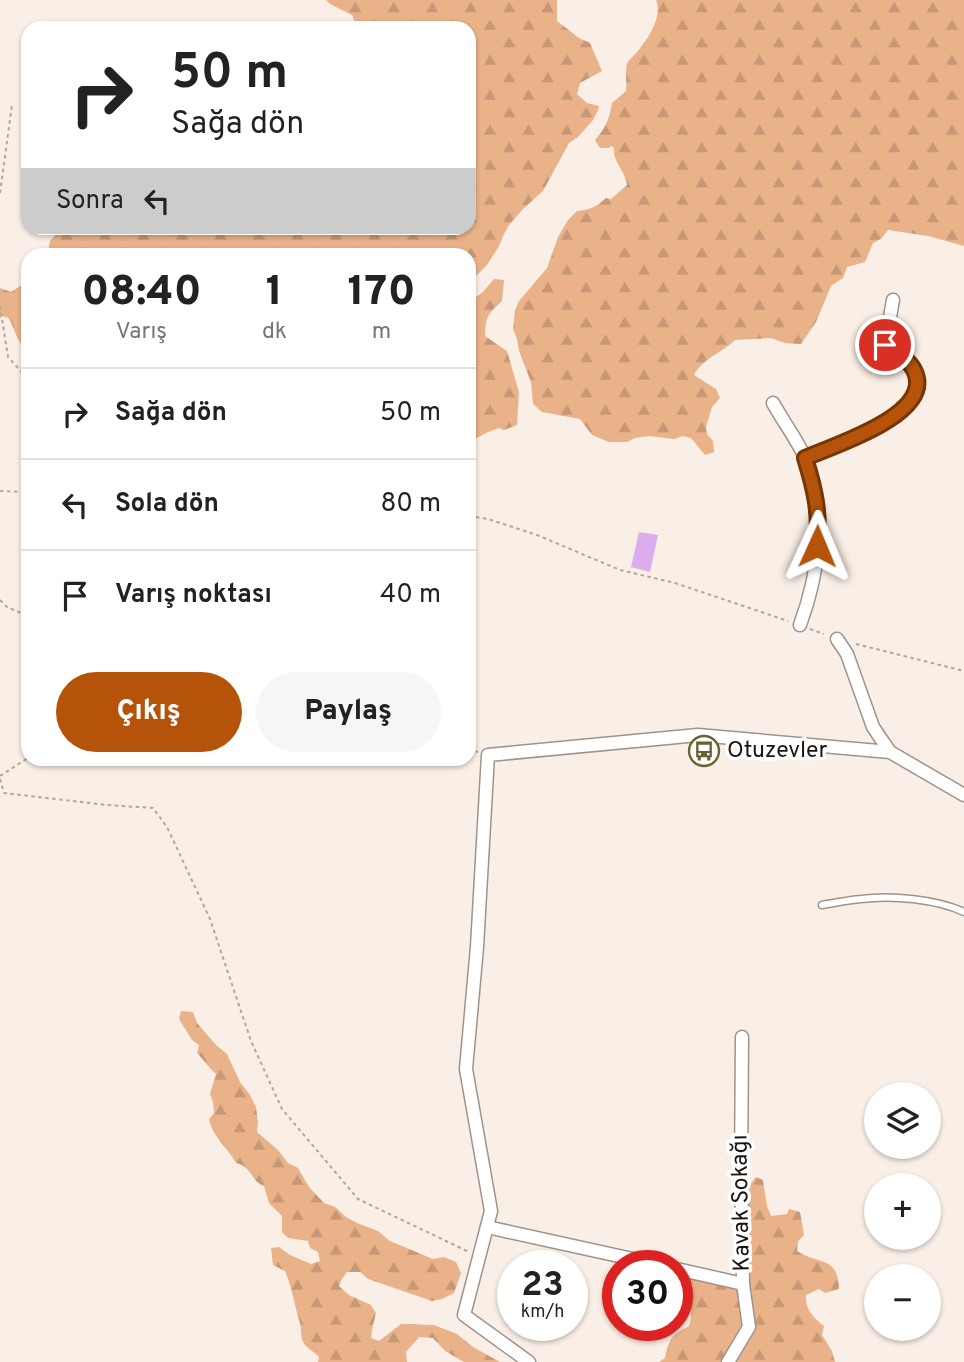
<!DOCTYPE html>
<html lang="tr">
<head>
<meta charset="utf-8">
<style>
	:root { --surface:#fff; --page:#f6f6f6; --text:#222; --muted:#767676; --line:#e0e0e0; --accent:#b45309 }
	body { margin:0; font-family:Overpass,sans-serif; background:var(--page); color:var(--text); height:100vh; display:flex; flex-direction:column; font-size:26px; white-space:nowrap }
	* { box-sizing:border-box; margin:0 }
	p { font-size:23px; color:var(--muted) }
	.icon { flex:none; width:38px; height:38px; fill:none; stroke:currentColor; stroke-width:2; stroke-linecap:round; stroke-linejoin:round }
	.map { position:relative; flex:1; overflow:hidden }
	.details { position:absolute; left:21px; top:248px; width:455px; height:518px; display:flex; flex-direction:column; background:var(--surface); border-radius:21px; box-shadow:0 2px 5px #0004 }
	.details>* { flex:none }
	.top-card { position:absolute; left:21px; top:21px; width:455px; height:214px; border-radius:21px; box-shadow:0 2px 5px #0004; background:#fff; color:var(--text); overflow:hidden }
	.controls { position:absolute; left:864px; top:1082px; display:grid; gap:14px }
	.controls a { display:grid; place-items:center; width:77px; height:77px; border-radius:50%; background:var(--surface); box-shadow:0 2px 5px #0004; font-size:35px }
	.speed { position:absolute; left:497px; top:1250px; display:flex; gap:14px; font-size:35px; font-weight:700; text-align:center }
	.speed>* { display:grid; place-content:center; width:91px; height:91px; border-radius:50%; background:var(--surface); box-shadow:0 2px 5px #0004; line-height:1 }
	.speed small { font-size:18px; font-weight:400 }
	.speed .limit { border:10px solid #d22; background:#fff; color:#111 }
	.pin { position:absolute; display:grid; place-items:center; width:60px; height:60px; color:#fff; margin:-30px; border:4px solid #fff; border-radius:50%; box-shadow:0 2px 7px #0007 }
	.me { position:absolute; width:77px; margin:-38px; rotate:1deg; stroke-linejoin:round; filter:drop-shadow(0 0 5px #0008) }
	.turn { display:flex; align-items:center; gap:24px; height:147px; padding:0 35px; font-size:32px }
	.turn .icon { width:91px; height:91px; stroke-width:2.5 }
	.turn b { display:block; font-size:49px; line-height:60px }
	.then { display:flex; align-items:center; height:66px; padding:0 35px; background:#0003; gap:14px; font-size:26px }
	.eta { display:flex; justify-content:space-evenly; align-items:center; height:119px; text-align:center }
	.eta b { font-size:42px; font-weight:800; line-height:49px }
	.button { display:flex; gap:14px; margin-top:auto; padding:14px 35px }
	.button a { flex:1; height:80px; border-radius:42px; background:var(--accent); color:#fff; font-size:28px; font-weight:800; line-height:80px; text-align:center }
	.button a+a { background:var(--page); color:var(--text) }
	ul { padding:0; list-style:none }
	li { display:flex; align-items:center; gap:21px; height:91px; padding:0 35px; border-top:2px solid var(--line) }
	li div { flex:1 }
	li b { display:block; font-size:26px }
	li em { font-style:normal }
	.map>svg:first-child { display:block }
</style>
</head>
<body>
<div class="map">
<svg width="964" height="1362" viewBox="0 0 964 1362">
	<defs>
		<pattern id="forest-firs" width="22" height="20" patternUnits="userSpaceOnUse" patternTransform="scale(1.75)"><rect width="22" height="20" fill="#e9b289"/><path d="M5 1l3.5 6h-7zM16 11l3.5 6h-7z" fill="#c79875"/></pattern>
	</defs>
	<rect width="100%" height="100%" fill="#faefe6"/>
	<g fill="url(#forest-firs)">
		<path d="M326 0H557V21L579 38 590 43 602 71 580 83 577 94 587 103 599 106 598 110 593 120 578 137 569 143 543 191 523 209 509 225 504 234 499 246 487 265 469 283V256L47 255 50 241 61 228H172L187 234 198 228H469V28H357L352 15 330 4Z"/>
		<path d="M656 0H964V246L928 236 888 230 881 239 873 243 865 262 847 267 843 278 831 286 816 322 801 344 785 343 771 338 735 340C723 352 702 359 694 375L716 389 720 398 712 407 706 427 707 434 713 441 714 452 705 455 691 438 683 436 674 439 649 436 635 438 627 442H609L592 435 580 419 542 412 533 404 531 382 519 351 517 339 513 329 515 310 519 301 547 268 558 237 568 220 577 211C590 210 596 207 606 198L611 199 627 185C626 172 612 161 614 148L611 146 609 148H600L595 140C605 129 610 118 612 103L626 91C627 84 625 68 627 64 629 59 635 55 638 51 648 38 663 17 656 0Z"/>
		<path d="M494 279 504 280 502 301C487 315 486 316 485 336L507 351 519 392 517 425 504 430 499 428 488 432 469 442V302L483 292Z"/>
		<path d="M28 281V349L23 348 18 339 9 318 2 316 0 319V288L11 292Z"/>
		<path d="M181 1011 193 1012 197 1023 216 1045 227 1054 240 1082 250 1095 256 1107 258 1122 257 1132 278 1150 288 1163 298 1168 309 1187 324 1203 335 1207 346 1217 357 1223 378 1231 390 1241 433 1259 444 1257 456 1262 461 1273 454 1293 442 1299 432 1301 368 1279 360 1272H347L342 1279 339 1286 349 1295 371 1305 376 1313 372 1330 371 1338 379 1341 401 1324 434 1325 457 1334 473 1347 500 1362H464L445 1351 433 1338 419 1337 406 1352 407 1362H318L319 1357C314 1351 307 1349 303 1342 300 1335 302 1327 299 1320 294 1304 292 1287 285 1271L273 1265 271 1248 279 1247 290 1255 311 1264 320 1261 318 1252 310 1248 308 1241 288 1238 282 1232V1216L269 1203 264 1186C251 1182 252 1166 236 1163 228 1148 212 1136 209 1119L214 1113 213 1102 210 1094 216 1074C209 1068 204 1060 197 1053L199 1045 192 1040 179 1019Z"/>
		<path d="M756 1177 763 1180 767 1206 771 1216 787 1214 789 1209 800 1212 804 1235 798 1241 797 1251C818 1265 838 1255 839 1289L825 1293 819 1289 806 1295C805 1310 813 1317 824 1326L822 1335 832 1351 835 1362H659L665 1358C669 1339 671 1335 689 1326L691 1319 690 1304 677 1295V1277L680 1275C700 1278 720 1290 740 1287L745 1231 750 1221 748 1208V1187Z"/>
	</g>
	<path fill="#dbadec" d="M639 532 658 535 650 572 631 567Z"/>
	<g fill="none" stroke-linecap="round" stroke-linejoin="round">
		<g stroke="#9e948c" stroke-width="9">
			<path id="lane" d="M822 905C835 903 848 900 861 899 891 895 936 899 964 912"/>
		</g>
		<g stroke="#9e948c" stroke-width="15">
			<g id="street">
				<path d="M773 403C783 421 797 440 806 459 828 512 819 573 800 625"/>
				<path d="M805 458C827 449 850 441 872 431 891 422 927 394 914 370 909 359 895 352 885 345L893 300"/>
				<path d="M837 639 847 654 873 727 890 752"/>
				<path d="M487 1227 660 1265"/>
				<path d="M677 1269 743 1284"/>
				<path d="M529 1362 464 1315 491 1211 466 1069 477 947 488 755 698 735 890 752 964 795"/>
				<path d="M728 1362 749 1327 743 1284 741 1174 742 1037"/>
			</g>
		</g>
		<g stroke="#afa69f" stroke-width="2" stroke-dasharray="3.5 3.5" stroke-linecap="butt">
			<path d="M0 193 12 105"/>
			<path d="M0 306 8 357 28 379"/>
			<path d="M0 491 28 492"/>
			<path d="M469 516 488 519 537 535 620 570 675 583 788 621"/>
			<path d="M0 600 7 607 28 616"/>
			<path d="M810 629 824 634"/>
			<path d="M856 644 964 671"/>
			<path d="M469 750 478 752"/>
			<path d="M0 776 28 758"/>
			<path d="M0 779 4 793 107 805 153 808 167 827 210 919 251 1041 282 1109 358 1199 469 1252"/>
		</g>
		<use href="#lane" stroke="#fff" stroke-width="6"/>
		<use href="#street" stroke="#fff" stroke-width="12"/>
	</g>
	<g fill="none" stroke-linecap="round" stroke-linejoin="round">
		<g stroke="#753606" stroke-width="18">
			<path id="route" d="M817 546C820 512 815 491 805 458 832 446 937 414 914 370 909 359 895 352 885 345"/>
		</g>
		<use href="#route" stroke="#b45309" stroke-width="12"/>
	</g>
	<defs>
		<g id="bus-ring" transform="scale(1.575)"><circle r="9.5" fill="#fefefe" stroke="#686431" stroke-width="1.5"/><path d="M-5-6H5V4H4V6H2V4H-2V6H-4V4H-5ZM-3.5-4V0h7V-4ZM-3.5 1.2v1.5H-2V1.2ZM2 1.2v1.5H3.5V1.2Z" fill="#686431"/></g>
	</defs>
	<g fill-rule="evenodd">
		<use href="#bus-ring" x="704" y="751"/>
	</g>
	<g text-anchor="middle" dominant-baseline="central" stroke-width="7" stroke-linejoin="round" paint-order="stroke">
		<g font-size="23" fill="#191512" stroke="#fefefe" text-anchor="start">
			<text x="727" y="751">Otuzevler</text>
		</g>
		<g font-size="23" fill="#191512" stroke="#fefefe">
			<text transform="translate(742 1203) rotate(-91)">Kavak Sokağı</text>
		</g>
	</g>
</svg>
<div class="controls">
<a><svg class="icon" aria-label="layers" viewBox="0 0 24 24"><path d="M12 4l9 5-9 5-9-5zM3 14l9 5 9-5"/></svg></a>
<a>+</a>
<a>−</a>
</div>
<div class="speed"><div>23<small>km/h</small></div><div class="limit">30</div></div>
<div class="pin" style="left:885px;top:345px;background:#d93025"><svg class="icon" aria-label="arrive" viewBox="0 0 24 24"><path d="M6 21V4h12l-3 4 3 4H6"/></svg></div>
<svg class="me" style="left:817px;top:546px" viewBox="-20 -20 40 40"><path d="M0-17L14 15 0 8-14 15z" fill="#b45309" stroke="#fff" stroke-width="4"/></svg>
<div class="top-card">
<div class="turn"><svg class="icon" aria-label="right" viewBox="0 0 24 24"><path d="M7 20v-9h11M14 6l5 5-5 5"/></svg><div><b>50 m</b>Sağa dön</div></div>
<div class="then">Sonra<svg class="icon" aria-label="left" viewBox="0 0 24 24"><path d="M17 20v-9H6M10 6l-5 5 5 5"/></svg></div>
</div>
<section class="details">
<div class="eta">
<div><b>08:40</b><p>Varış</p></div>
<div><b>1</b><p>dk</p></div>
<div><b>170</b><p>m</p></div>
</div>
<ul>
<li><svg class="icon" aria-label="right" viewBox="0 0 24 24"><path d="M7 20v-9h11M14 6l5 5-5 5"/></svg><div><b>Sağa dön</b></div><em>50 m</em></li>
<li><svg class="icon" aria-label="left" viewBox="0 0 24 24"><path d="M17 20v-9H6M10 6l-5 5 5 5"/></svg><div><b>Sola dön</b></div><em>80 m</em></li>
<li><svg class="icon" aria-label="arrive" viewBox="0 0 24 24"><path d="M6 21V4h12l-3 4 3 4H6"/></svg><div><b>Varış noktası</b></div><em>40 m</em></li>
</ul>
<div class="button"><a>Çıkış</a><a>Paylaş</a></div>
</section>
</div>
</body>
</html>
